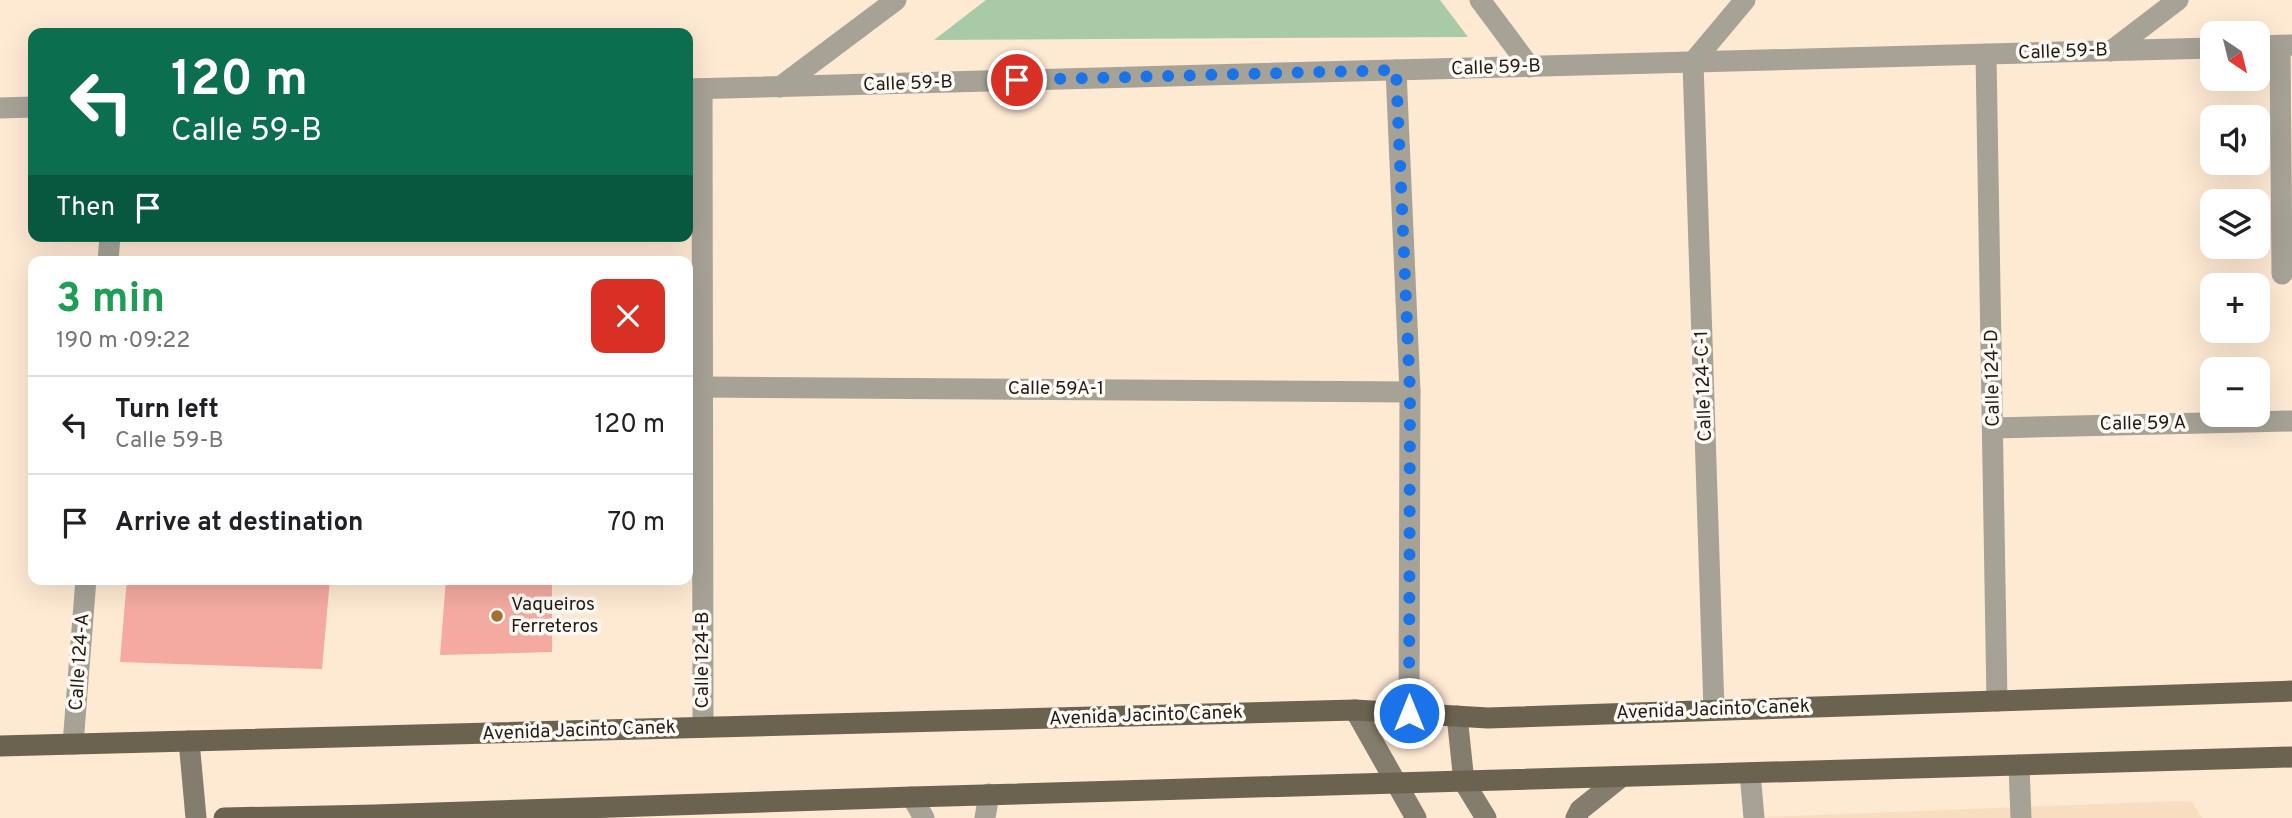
<!DOCTYPE html>
<html lang="en">
<head>
<meta charset="utf-8">
<style>
	:root { --surface:#fff; --page:#f2f2f2; --text:#202124; --muted:#757577; --line:#e0e0e0 }
	body { margin:0; font-family:Overpass,sans-serif; background:var(--page); color:var(--text); height:100vh; display:flex; flex-direction:column; font-size:26px; white-space:nowrap }
	* { box-sizing:border-box; margin:0 }
	p { font-size:23px; color:var(--muted) }
	.icon { flex:none; width:38px; height:38px; fill:none; stroke:currentColor; stroke-width:2; stroke-linecap:round; stroke-linejoin:round }
	.map { position:relative; flex:1; overflow:hidden }
	.details { position:absolute; left:28px; top:256px; width:665px; height:329px; display:flex; flex-direction:column; background:var(--surface); border-radius:14px; box-shadow:0 7px 28px #0002 }
	.details>* { flex:none }
	.hud { position:absolute; left:28px; top:28px; width:665px; height:214px; border-radius:14px; box-shadow:0 7px 28px #0002; background:#0b6e4f; color:#fff; overflow:hidden }
	.needle { width:46px; rotate:145deg }
	.tools { position:absolute; left:2200px; top:21px; display:grid; gap:14px }
	.tools a { display:grid; place-items:center; width:70px; height:70px; border-radius:14px; background:var(--surface); box-shadow:0 7px 28px #0002; font-size:35px }
	.pin { position:absolute; display:grid; place-items:center; width:60px; height:60px; color:#fff; margin:-30px; border:4px solid #fff; border-radius:50%; box-shadow:0 2px 7px #0007 }
	.me { position:absolute; width:77px; margin:-38px; rotate:0deg; stroke-linejoin:round; filter:drop-shadow(0 0 5px #0008) }
	.turn { display:flex; align-items:center; gap:24px; height:147px; padding:0 28px; font-size:32px }
	.turn .icon { width:91px; height:91px; stroke-width:2.5 }
	.turn b { display:block; font-size:49px; line-height:60px }
	.then { display:flex; align-items:center; height:66px; padding:0 28px; background:#0003; gap:14px; font-size:26px }
	.round { display:grid; place-items:center; flex:none; width:74px; height:74px; border-radius:14px; background:var(--page) }
	.head { display:flex; align-items:center; justify-content:space-between; height:119px; padding:0 28px }
	h1 { font-size:42px; font-weight:700; line-height:52px; color:#1e9e55 }
	ul { padding:0; list-style:none }
	li { display:flex; align-items:center; gap:21px; height:98px; padding:0 28px; border-top:2px solid var(--line) }
	li div { flex:1 }
	li b { display:block; font-size:26px }
	li em { font-style:normal }
	.map>svg:first-child { display:block }
</style>
</head>
<body>
<div class="map">
<svg width="2292" height="818" viewBox="0 0 2292 818">
	<rect width="100%" height="100%" fill="#fee9d3"/>
	<path fill="#f8ddc1" d="M2177 801 2192 802 2202 818H1737Z"/>
	<path fill="#a9caa6" d="M986 0H1440L1468 37 934 40Z"/>
	<g fill="#f4aaa0">
		<path d="M127 579H330L322 669 120 662Z"/>
		<path d="M446 579H552V652L440 655Z"/>
	</g>
	<g fill="none" stroke-linecap="round" stroke-linejoin="round">
		<g stroke="#a6a296" stroke-width="21">
			<path d="M2019 765 2021 818"/>
			<path d="M1750 773 1754 818"/>
			<path d="M912 797 924 818"/>
			<path d="M985 818 989 794"/>
		</g>
		<g stroke="#a6a296" stroke-width="21">
			<path d="M1480 0 1530 67"/>
			<path d="M2258 46 2292 45"/>
			<path d="M2280 46 2282 274"/>
			<path d="M2111 51 2178 0"/>
			<path d="M1986 54 1997 701"/>
			<path d="M1396 70 1410 392 1409 713"/>
			<path d="M780 87 896 0"/>
			<path d="M688 89 2212 48"/>
			<path d="M702 89 703 727"/>
			<path d="M0 108 33 107"/>
			<path d="M108 261 110 236"/>
			<path d="M703 387 1410 392"/>
			<path d="M1994 428 2292 421"/>
			<path d="M1714 710 1693 62 1745 0"/>
			<path d="M73 744 86 579"/>
		</g>
		<g stroke="#847d6d" stroke-width="21">
			<path d="M1355 710 1416 818"/>
			<path d="M1457 716 1464 782 1486 818"/>
			<path d="M189 741 196 818"/>
			<path d="M1576 818 1580 810 1621 777"/>
		</g>
		<g stroke="#6b634f" stroke-width="21">
			<path d="M0 746 1355 710 1488 718 2292 691"/>
			<path d="M224 818 375 815 912 797 2292 757"/>
		</g>
	</g>
	<g fill="none" stroke-linecap="round" stroke-linejoin="round">
		<path stroke="#1a73e8" stroke-width="12" stroke-dasharray="0 21.6" d="M1017 80 1396 70 1410 392 1409 713"/>
	</g>
	<circle fill="#a96d2f" stroke="#fefaf5" stroke-width="2.5" cx="497" cy="616" r="7"/>
	<g text-anchor="middle" dominant-baseline="central" stroke-width="7" stroke-linejoin="round" paint-order="stroke">
		<g font-size="19" fill="#241c14" stroke="#fefaf5">
			<text transform="translate(2063 52) rotate(-2)">Calle 59-B</text>
			<text transform="translate(1496 68) rotate(-2)">Calle 59-B</text>
			<text transform="translate(908 84) rotate(-2)">Calle 59-B</text>
			<text transform="translate(1993 378) rotate(-91)">Calle 124-D</text>
			<text transform="translate(1704 386) rotate(-92)">Calle 124-C-1</text>
			<text x="1056" y="389">Calle 59A-1</text>
			<text transform="translate(2143 424) rotate(-1)">Calle 59 A</text>
			<text transform="translate(703 660) rotate(-90)">Calle 124-B</text>
			<text transform="translate(80 662) rotate(-86)">Calle 124-A</text>
			<text transform="translate(1713 710) rotate(-2)">Avenida Jacinto Canek</text>
			<text transform="translate(1146 716) rotate(-2)">Avenida Jacinto Canek</text>
			<text transform="translate(579 731) rotate(-2)">Avenida Jacinto Canek</text>
		</g>
		<g font-size="19" fill="#241c14" stroke="#fefaf5" text-anchor="start">
			<text x="511" y="605">Vaqueiros<tspan x="511" dy="22">Ferreteros</tspan></text>
		</g>
	</g>
</svg>
<div class="tools">
<a><svg class="needle" viewBox="-14 -14 28 28"><path d="M0-13l5 13h-10z" fill="#e53935"/><path d="M0 13l5-13h-10z" fill="#757577"/></svg></a>
<a><svg class="icon" aria-label="sound" viewBox="0 0 24 24"><path d="M4 9h4l5-4v14l-5-4H4zM17 9q2 3 0 6"/></svg></a>
<a><svg class="icon" aria-label="layers" viewBox="0 0 24 24"><path d="M12 4l9 5-9 5-9-5zM3 14l9 5 9-5"/></svg></a>
<a>+</a>
<a>−</a>
</div>
<div class="pin" style="left:1017px;top:80px;background:#d93025"><svg class="icon" aria-label="arrive" viewBox="0 0 24 24"><path d="M6 21V4h12l-3 4 3 4H6"/></svg></div>
<svg class="me" style="left:1409px;top:713px" viewBox="-20 -20 40 40"><circle r="17" fill="#1a73e8" stroke="#fff" stroke-width="3"/><path d="M0-11L8 9 0 5-8 9z" fill="#fff"/></svg>
<div class="hud">
<div class="turn"><svg class="icon" aria-label="left" viewBox="0 0 24 24"><path d="M17 20v-9H6M10 6l-5 5 5 5"/></svg><div><b>120 m</b>Calle 59-B</div></div>
<div class="then">Then<svg class="icon" aria-label="arrive" viewBox="0 0 24 24"><path d="M6 21V4h12l-3 4 3 4H6"/></svg></div>
</div>
<section class="details">
<div class="head"><div><h1>3 min</h1><p>190 m · 09:22</p></div><a class="round" style="background:#d93025;color:#fff"><svg class="icon" aria-label="close" viewBox="0 0 24 24"><path d="M6 6l12 12M18 6L6 18"/></svg></a></div>
<ul>
<li><svg class="icon" aria-label="left" viewBox="0 0 24 24"><path d="M17 20v-9H6M10 6l-5 5 5 5"/></svg><div><b>Turn left</b><p>Calle 59-B</p></div><em>120 m</em></li>
<li><svg class="icon" aria-label="arrive" viewBox="0 0 24 24"><path d="M6 21V4h12l-3 4 3 4H6"/></svg><div><b>Arrive at destination</b></div><em>70 m</em></li>
</ul>
</section>
</div>
</body>
</html>
